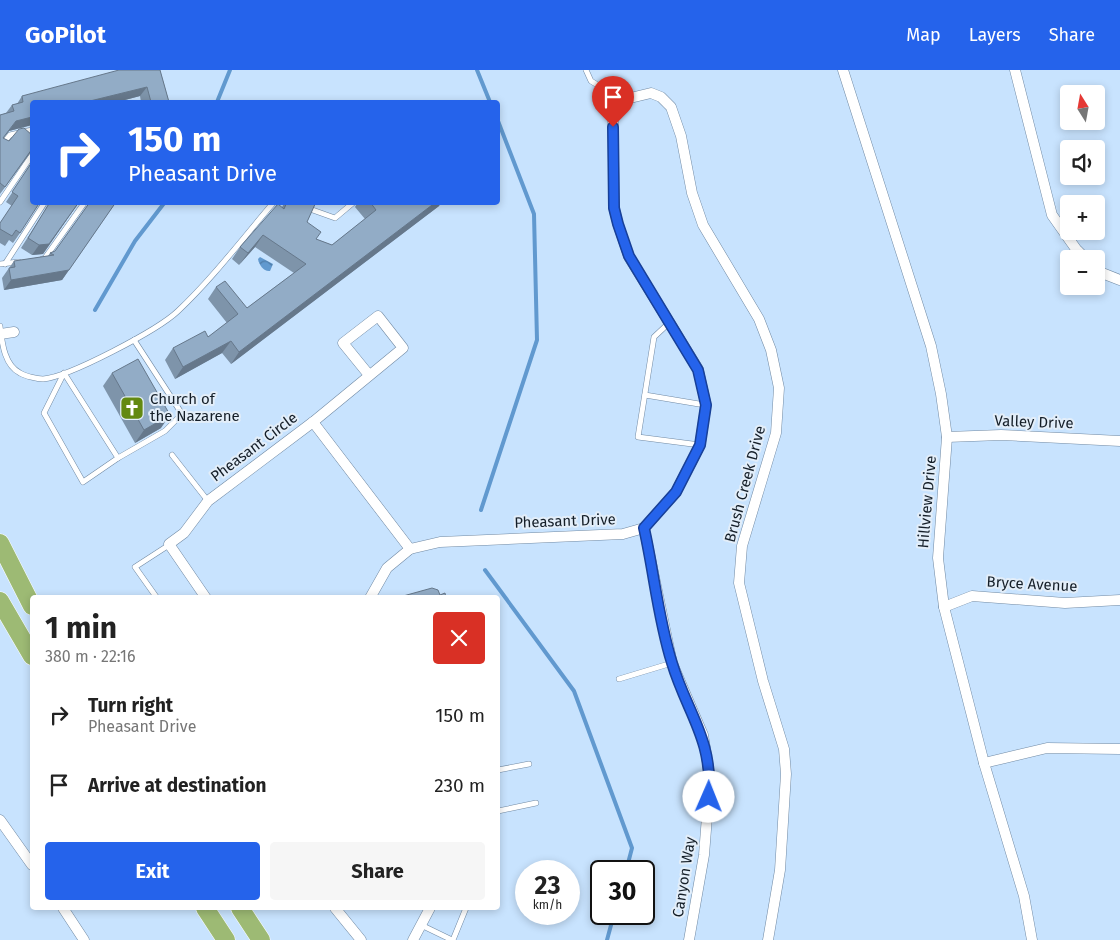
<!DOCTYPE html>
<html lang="en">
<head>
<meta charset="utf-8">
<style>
	:root { --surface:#fff; --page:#f6f6f6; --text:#222; --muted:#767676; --accent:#2563eb }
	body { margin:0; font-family:"Fira Sans",sans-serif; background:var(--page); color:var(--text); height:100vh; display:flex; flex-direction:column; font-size:19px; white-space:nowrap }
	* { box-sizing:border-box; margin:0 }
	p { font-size:16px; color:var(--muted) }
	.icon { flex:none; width:28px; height:28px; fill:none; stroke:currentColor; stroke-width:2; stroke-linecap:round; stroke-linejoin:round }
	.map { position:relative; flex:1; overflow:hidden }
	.panel { position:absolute; left:30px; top:525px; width:470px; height:315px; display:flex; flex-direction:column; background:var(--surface); border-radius:5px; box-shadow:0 2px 8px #0003 }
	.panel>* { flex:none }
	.banner { position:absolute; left:30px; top:30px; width:470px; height:105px; border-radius:5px; box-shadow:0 2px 8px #0003; background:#2563eb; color:#fff; overflow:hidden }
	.needle { width:32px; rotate:349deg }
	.controls { position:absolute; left:1060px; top:15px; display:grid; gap:10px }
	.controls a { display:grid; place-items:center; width:45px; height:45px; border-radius:5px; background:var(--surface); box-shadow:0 2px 8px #0003; font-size:25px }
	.speed { position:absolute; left:515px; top:790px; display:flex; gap:10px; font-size:25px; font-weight:700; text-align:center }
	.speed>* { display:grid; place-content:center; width:65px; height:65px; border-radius:50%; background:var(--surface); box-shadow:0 2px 8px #0003; line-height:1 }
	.speed small { font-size:12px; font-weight:400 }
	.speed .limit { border:2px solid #111; border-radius:8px; background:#fff; color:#111 }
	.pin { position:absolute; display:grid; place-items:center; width:42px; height:42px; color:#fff; margin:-51px -21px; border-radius:50% 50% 50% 0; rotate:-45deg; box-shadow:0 0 5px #0007 }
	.pin .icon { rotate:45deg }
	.me { position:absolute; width:55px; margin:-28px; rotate:1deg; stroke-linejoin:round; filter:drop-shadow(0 0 4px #0008) }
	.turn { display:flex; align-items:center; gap:18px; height:105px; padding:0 15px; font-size:22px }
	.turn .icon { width:65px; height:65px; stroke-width:2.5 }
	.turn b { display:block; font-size:35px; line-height:42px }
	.round { display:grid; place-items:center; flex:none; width:52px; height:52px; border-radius:5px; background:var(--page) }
	.head { display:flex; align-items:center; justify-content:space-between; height:85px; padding:0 15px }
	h1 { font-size:30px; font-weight:700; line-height:38px }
	.primary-button { display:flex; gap:10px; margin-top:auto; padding:10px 15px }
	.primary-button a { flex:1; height:58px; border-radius:5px; background:var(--accent); color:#fff; font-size:20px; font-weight:700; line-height:58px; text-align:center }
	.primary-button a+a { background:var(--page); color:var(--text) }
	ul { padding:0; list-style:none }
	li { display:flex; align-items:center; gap:15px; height:70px; padding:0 15px }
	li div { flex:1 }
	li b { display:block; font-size:19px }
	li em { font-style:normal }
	header { display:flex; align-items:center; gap:30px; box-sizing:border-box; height:70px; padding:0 25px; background:var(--accent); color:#fff }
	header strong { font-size:24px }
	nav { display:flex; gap:28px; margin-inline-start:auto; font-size:18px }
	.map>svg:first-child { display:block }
</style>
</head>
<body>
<header>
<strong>GoPilot</strong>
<nav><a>Map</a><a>Layers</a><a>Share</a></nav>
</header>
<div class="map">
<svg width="1120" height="870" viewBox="0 0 1120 870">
	<defs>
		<pattern id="water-waves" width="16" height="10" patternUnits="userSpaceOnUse" patternTransform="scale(1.25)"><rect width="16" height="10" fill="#6199cf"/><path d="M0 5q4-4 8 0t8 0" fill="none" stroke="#4f7ca8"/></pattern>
	</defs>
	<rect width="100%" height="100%" fill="#c8e3fe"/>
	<path fill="url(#water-waves)" d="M260 187 273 194 270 201C264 202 259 195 258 189Z"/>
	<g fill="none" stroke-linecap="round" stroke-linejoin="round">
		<g stroke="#6199cf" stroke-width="4">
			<path d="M477 0 490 32"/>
			<path d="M217 32 230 0"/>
			<path d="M95 240 135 171 165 132"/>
			<path d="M481 440 537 270 534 144 498 51"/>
			<path d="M485 500 574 621 632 778 626 801"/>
			<path d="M607 870 614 844"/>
		</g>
		<g stroke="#718aa4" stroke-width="6">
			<g id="lane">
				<path d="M586 0 591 11 622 30"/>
				<path d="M0 77 10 65 32 60"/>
				<path d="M0 132 32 85"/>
				<path d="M307 138 335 148 354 132"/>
				<path d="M42 189 45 188 85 132"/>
				<path d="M0 194 19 192"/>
				<path d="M5 194 45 132"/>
				<path d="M669 253 654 267 638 367 700 375"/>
				<path d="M0 256C2 272 4 295 20 303 25 306 37 309 43 309 69 307 158 260 178 241 213 208 243 168 274 132"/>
				<path d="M64 303 118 388 83 412 44 343Z"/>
				<path d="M645 325 705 335"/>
				<path d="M172 385 208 431"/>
				<path d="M118 388 165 361 182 344 134 270"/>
				<path d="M157 528 135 497 169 475"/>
				<path d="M619 609 672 593"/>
				<path d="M498 700 529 694"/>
				<path d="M498 741 536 733"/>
				<path d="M421 855 452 870"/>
				<path d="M453 870 466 838"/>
			</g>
		</g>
		<g stroke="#718aa4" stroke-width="11">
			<g id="street">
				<path d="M843 0 931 276 941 324 947 367 938 488 944 537 984 693 1024 826 1032 870"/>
				<path d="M1015 0 1052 145 1076 179 1086 189"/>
				<path d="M1096 198 1102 203 1120 210"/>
				<path d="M0 264 14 262"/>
				<path d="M313 352 410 479"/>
				<path d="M947 367 1001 365 1120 371"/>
				<path d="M644 458 672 593 703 665 710 708 704 785 689 870"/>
				<path d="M206 528 169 474 184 463 208 431 313 352 403 278 378 246 343 273 369 305"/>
				<path d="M370 528 387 498 410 479 440 472 623 464 644 458 676 422 700 375 706 335 698 299 629 187 618 154 614 138 613 43 622 30 651 23 661 27 671 37 681 66 692 123 703 155 759 249 771 280 779 318 776 363 742 476 739 513 763 611 784 679 786 704 780 800 768 870"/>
				<path d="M944 537 972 526 1065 533 1120 530"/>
				<path d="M984 693 1047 678 1120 679"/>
				<path d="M0 750 32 795"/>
				<path d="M63 838 84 870"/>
				<path d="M335 838 361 870"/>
				<path d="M413 870 430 838"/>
			</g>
		</g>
		<g stroke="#fff" stroke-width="19">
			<g id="highway">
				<path d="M0 473 32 536"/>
				<path d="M0 531 32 586"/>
				<path d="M205 838 226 870"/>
				<path d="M240 838 261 870"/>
			</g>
		</g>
		<use href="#lane" stroke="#fff" stroke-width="5"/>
		<use href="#street" stroke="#fff" stroke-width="10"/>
		<use href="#highway" stroke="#9dba74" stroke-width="18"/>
	</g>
	<g fill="#7e94aa">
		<path d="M160 0 169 32H141L140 26 9 61 3 68 9 71 32 65V81L0 124V45L6 43 12 35 17 34 22 26Z"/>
		<path d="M32 92 20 163 13 173 9 170 5 176 0 173V153L12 136 6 132Z"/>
		<path d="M48 132H79L43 184 32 185 21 178 49 134Z"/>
		<path d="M88 132H116L62 210 4 220 2 208 14 191 48 186 50 183 55 181 89 134Z"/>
		<path d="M285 132H316L307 152 316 169 332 175 365 149 355 137 358 132H441L439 136 231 294 222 283 175 309 165 290 173 278 208 267 227 253 208 229 216 217 247 238 294 203 255 177 239 195 232 189 240 177 282 137Z"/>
		<path d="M112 303 161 358 135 373 103 316Z"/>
	</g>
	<g fill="#66788b">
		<path d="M147 17 140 26 117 32H86Z"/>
		<path d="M32 47V55L9 61 0 73 16 51Z"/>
		<path d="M79 132 43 184 32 185 39 175Z"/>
		<path d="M436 132H441L439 136 231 294 239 282Z"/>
		<path d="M263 165 255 177 239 195 248 183Z"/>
		<path d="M69 200 62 210 4 220 11 210Z"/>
		<path d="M231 271 222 283 175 309 183 297Z"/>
		<path d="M170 345 161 358 135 373 144 360Z"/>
	</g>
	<g fill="#92acc6" stroke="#66788b">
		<path d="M119 0H160L169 32H151L147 17 86 32H32V47L16 51 3 68 9 71 19 59 24 58 32 65V79L5 117 0 113V45L14 41 12 35 23 32 22 26Z"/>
		<path d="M32 92V132H40L20 163 16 160 12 166 0 159V153L18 126 12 122Z"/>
		<path d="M50 132H79L49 174 39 175 28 168Z"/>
		<path d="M90 132H116L69 200 11 210 9 198 15 197 14 191 54 185 50 183 55 181Z"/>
		<path d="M287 132H316L307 152 321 162 316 169 332 175 376 140 370 132H436L239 282 231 271 183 297 173 278 205 261 208 267 238 244 216 217 225 211 247 238 306 194 263 165 248 183 240 177 278 134 284 139Z"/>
		<path d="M138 289 170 345 144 360 112 303Z"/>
		<path d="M432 518 438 520 440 525 445 523 446 528H396Z"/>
	</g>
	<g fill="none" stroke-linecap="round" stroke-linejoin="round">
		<g stroke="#184099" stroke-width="12">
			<path id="route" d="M613 57 614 138 618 154 629 186 698 300 706 335 700 375 676 422 644 458C654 502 658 549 672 593 687 643 713 669 709 727"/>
		</g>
		<use href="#route" stroke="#2563eb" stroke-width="9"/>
	</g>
	<defs>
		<g id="church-square" transform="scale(1.25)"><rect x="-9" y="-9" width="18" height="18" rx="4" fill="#638911" stroke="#e3eef9"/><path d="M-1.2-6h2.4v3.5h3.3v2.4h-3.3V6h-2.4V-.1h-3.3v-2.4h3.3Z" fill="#fff"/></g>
	</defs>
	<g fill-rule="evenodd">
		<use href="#church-square" x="132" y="338"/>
	</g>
	<g text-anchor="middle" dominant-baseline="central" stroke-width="4" stroke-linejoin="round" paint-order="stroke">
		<g font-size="15" fill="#141e28" stroke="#e3eef9" text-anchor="start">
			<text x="150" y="329">Church of<tspan x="150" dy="17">the Nazarene</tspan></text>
		</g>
		<g font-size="15" fill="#141e28" stroke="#e3eef9">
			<text transform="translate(1034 352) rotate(2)">Valley Drive</text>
			<text transform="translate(254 377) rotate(-37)">Pheasant Circle</text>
			<text transform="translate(745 414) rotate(-75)">Brush Creek Drive</text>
			<text transform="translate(927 432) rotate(-85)">Hillview Drive</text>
			<text transform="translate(565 451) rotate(-2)">Pheasant Drive</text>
			<text transform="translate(1032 514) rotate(3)">Bryce Avenue</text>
			<text transform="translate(684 807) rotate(-81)">Canyon Way</text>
		</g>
	</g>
</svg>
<div class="controls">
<a><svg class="needle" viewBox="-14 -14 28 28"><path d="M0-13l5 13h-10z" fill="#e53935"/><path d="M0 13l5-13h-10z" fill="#767676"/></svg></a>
<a><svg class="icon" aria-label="sound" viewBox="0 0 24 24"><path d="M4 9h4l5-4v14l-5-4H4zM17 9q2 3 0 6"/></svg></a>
<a>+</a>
<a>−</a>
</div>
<div class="speed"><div>23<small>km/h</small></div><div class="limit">30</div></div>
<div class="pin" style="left:613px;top:57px;background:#d93025"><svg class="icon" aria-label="arrive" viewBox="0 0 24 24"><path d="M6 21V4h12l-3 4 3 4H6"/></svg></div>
<svg class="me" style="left:709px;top:727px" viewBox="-20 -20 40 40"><circle r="19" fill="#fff"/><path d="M0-13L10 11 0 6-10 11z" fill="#2563eb"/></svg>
<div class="banner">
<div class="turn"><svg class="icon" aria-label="right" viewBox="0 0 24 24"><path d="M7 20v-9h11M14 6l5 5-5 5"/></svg><div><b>150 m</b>Pheasant Drive</div></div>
</div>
<section class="panel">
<div class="head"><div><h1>1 min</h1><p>380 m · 22:16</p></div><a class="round" style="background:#d93025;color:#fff"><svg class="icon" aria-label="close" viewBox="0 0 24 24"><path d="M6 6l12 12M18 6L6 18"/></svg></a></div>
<ul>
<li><svg class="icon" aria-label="right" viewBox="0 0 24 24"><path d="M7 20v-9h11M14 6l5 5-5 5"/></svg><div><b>Turn right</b><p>Pheasant Drive</p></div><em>150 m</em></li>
<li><svg class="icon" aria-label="arrive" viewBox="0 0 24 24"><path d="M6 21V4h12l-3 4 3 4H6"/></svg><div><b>Arrive at destination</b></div><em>230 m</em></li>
</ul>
<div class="primary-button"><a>Exit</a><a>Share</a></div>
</section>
</div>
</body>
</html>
